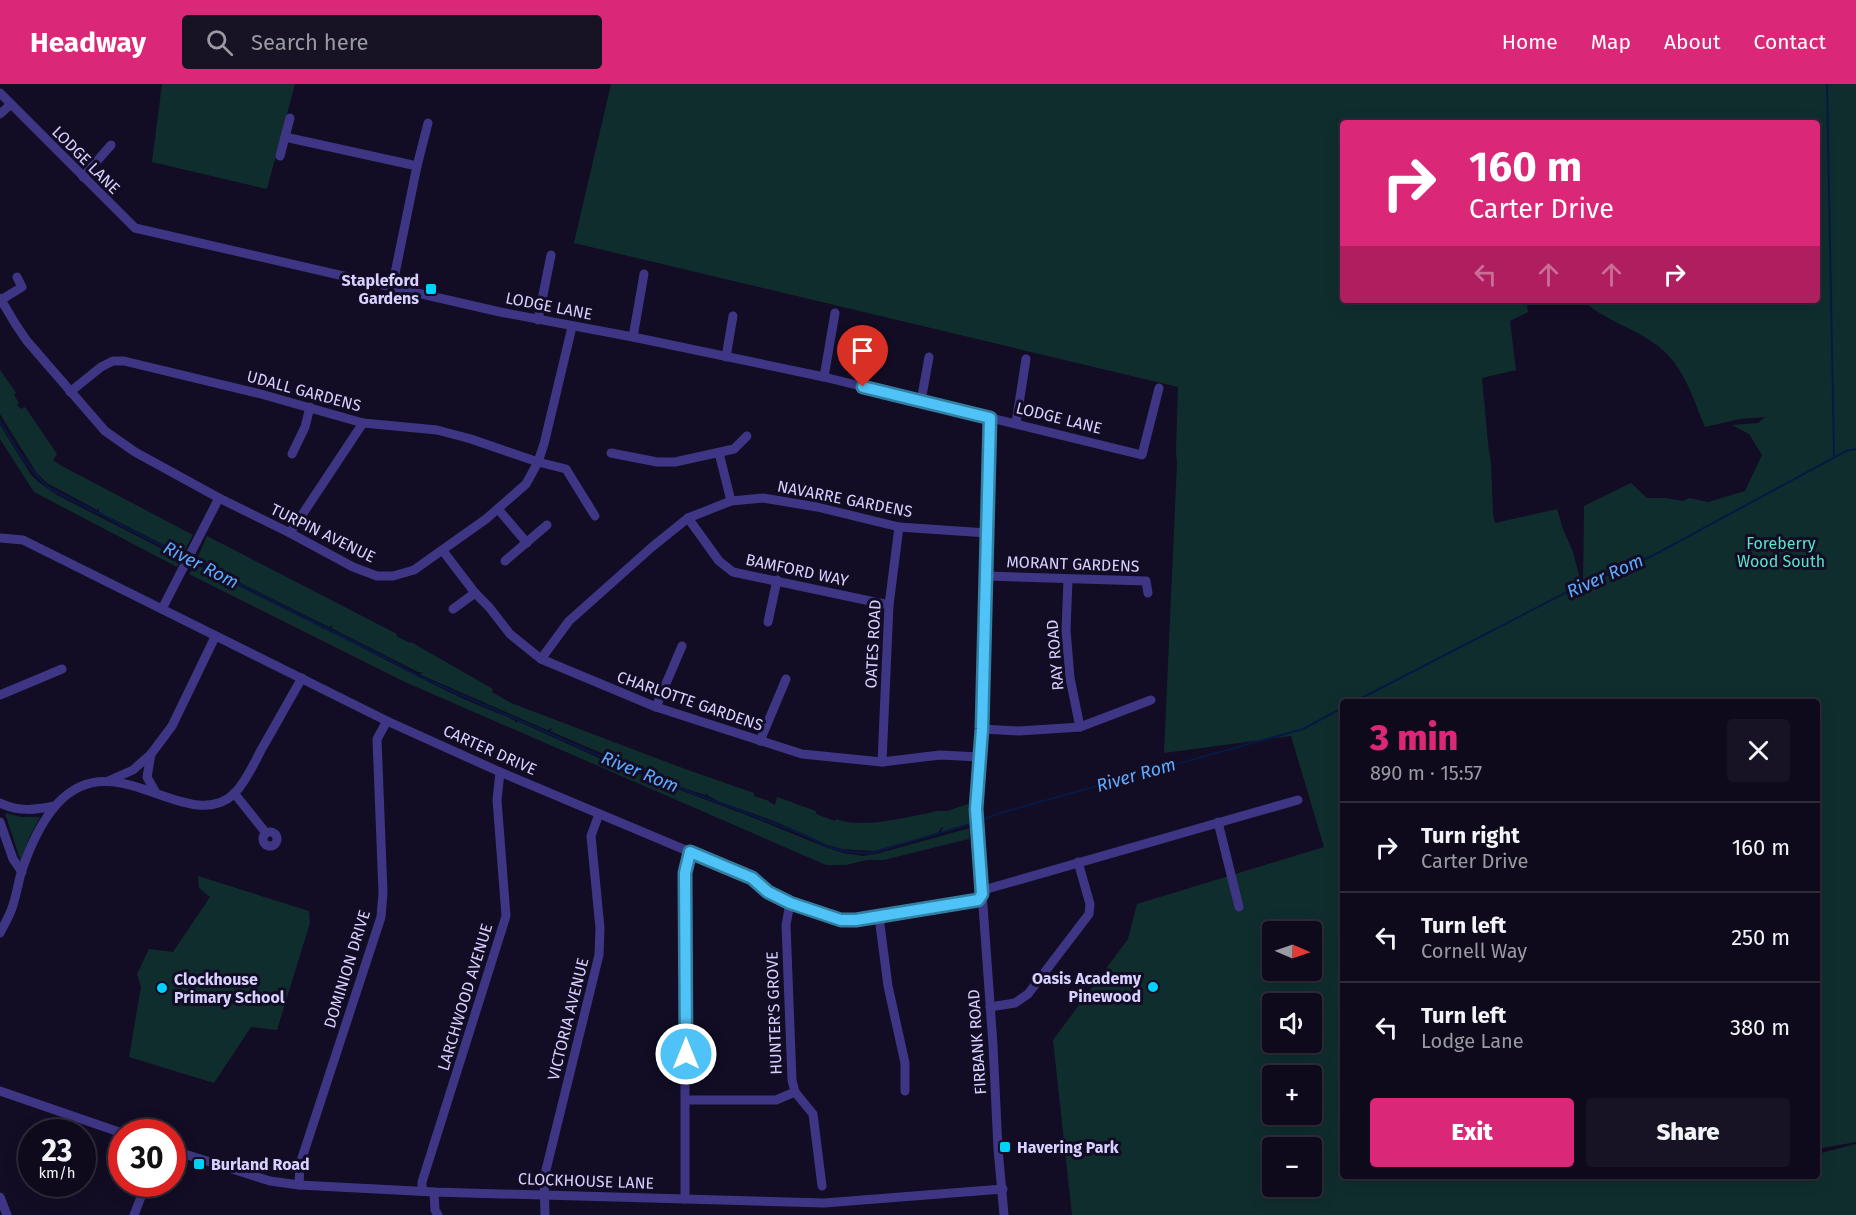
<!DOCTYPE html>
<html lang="en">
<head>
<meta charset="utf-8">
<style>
	:root { --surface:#0e0a1b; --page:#171324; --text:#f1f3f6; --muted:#9b9aa3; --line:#2e2b3a; --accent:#db2777 }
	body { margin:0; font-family:"Fira Sans",sans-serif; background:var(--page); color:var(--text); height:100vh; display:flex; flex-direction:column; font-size:22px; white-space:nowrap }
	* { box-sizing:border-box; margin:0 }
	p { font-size:20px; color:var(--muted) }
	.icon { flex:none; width:33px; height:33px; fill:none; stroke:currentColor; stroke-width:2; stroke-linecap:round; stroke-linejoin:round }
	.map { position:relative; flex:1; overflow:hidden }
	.drawer { position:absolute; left:1340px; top:615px; width:480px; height:480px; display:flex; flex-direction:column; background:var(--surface); border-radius:6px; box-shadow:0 3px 15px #0003,0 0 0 2px var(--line) }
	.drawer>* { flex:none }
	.hud { position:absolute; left:1340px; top:36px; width:480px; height:183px; border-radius:6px; box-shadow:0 3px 15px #0003,0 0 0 2px var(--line); background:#db2777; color:#fff; overflow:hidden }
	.needle { width:39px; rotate:92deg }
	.buttons { position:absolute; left:1262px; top:837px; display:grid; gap:12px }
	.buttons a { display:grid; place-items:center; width:60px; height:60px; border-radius:6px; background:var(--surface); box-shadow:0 3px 15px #0003,0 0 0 2px var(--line); font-size:30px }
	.speed { position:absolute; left:18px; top:1035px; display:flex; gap:12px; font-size:30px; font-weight:700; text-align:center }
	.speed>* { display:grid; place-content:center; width:78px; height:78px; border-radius:50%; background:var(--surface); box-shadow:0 3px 15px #0003,0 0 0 2px var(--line); line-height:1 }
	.speed small { font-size:15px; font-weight:400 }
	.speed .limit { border:9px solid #d22; background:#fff; color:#111 }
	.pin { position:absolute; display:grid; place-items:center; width:51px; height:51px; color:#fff; margin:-62px -26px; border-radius:50% 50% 50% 0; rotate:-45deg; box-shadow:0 0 6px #0007 }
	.pin .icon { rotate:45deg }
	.me { position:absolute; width:66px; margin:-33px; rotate:0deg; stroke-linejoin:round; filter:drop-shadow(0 0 4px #0008) }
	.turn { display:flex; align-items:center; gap:21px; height:126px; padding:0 30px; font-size:27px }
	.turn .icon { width:78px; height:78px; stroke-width:2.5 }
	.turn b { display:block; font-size:42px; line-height:51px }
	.lanes { display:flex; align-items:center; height:57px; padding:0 30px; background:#0003; justify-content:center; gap:30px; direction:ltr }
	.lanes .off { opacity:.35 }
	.round { display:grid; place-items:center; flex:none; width:63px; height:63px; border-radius:6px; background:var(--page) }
	.summary { display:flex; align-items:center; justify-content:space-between; height:102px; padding:0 30px }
	h1 { font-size:36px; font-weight:800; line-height:45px; color:var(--accent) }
	.button { display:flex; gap:12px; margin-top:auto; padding:12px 30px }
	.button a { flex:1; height:69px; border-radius:6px; background:var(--accent); color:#fff; font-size:24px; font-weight:800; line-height:69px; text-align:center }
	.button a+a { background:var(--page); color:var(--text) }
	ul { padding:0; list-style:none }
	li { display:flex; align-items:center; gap:18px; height:90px; padding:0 30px; border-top:2px solid var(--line) }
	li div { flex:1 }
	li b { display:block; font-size:22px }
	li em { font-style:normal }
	header { display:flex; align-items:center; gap:36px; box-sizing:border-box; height:84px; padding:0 30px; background:var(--accent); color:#fff }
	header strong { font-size:28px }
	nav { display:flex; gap:33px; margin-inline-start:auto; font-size:21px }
	.search { width:420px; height:54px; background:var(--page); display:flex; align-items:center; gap:15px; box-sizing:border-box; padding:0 21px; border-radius:6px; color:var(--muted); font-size:22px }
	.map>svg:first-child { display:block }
</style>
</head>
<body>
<header>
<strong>Headway</strong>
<div class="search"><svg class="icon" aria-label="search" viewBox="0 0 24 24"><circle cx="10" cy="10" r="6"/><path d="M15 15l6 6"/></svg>Search here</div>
<nav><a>Home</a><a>Map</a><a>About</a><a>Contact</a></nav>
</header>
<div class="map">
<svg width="1856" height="1131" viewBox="0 0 1856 1131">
	<rect width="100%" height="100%" fill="#120d24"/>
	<g fill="#102d2e" fill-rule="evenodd">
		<path d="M162 0H295L267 105 152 78Z"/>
		<path d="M611 0H1856V1058L1817 1065 1816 618H1342V1092H1816L1817 1070 1856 1060V1131H1072L1053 956 1128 855 1137 820 1324 763 1291 652 1164 669 1177 380 1176 368 1178 303 574 159ZM1342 39H1816V216H1582C1605 237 1635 244 1658 262 1684 282 1693 314 1705 343L1740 335 1765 333 1758 339 1732 341 1749 350 1762 371 1745 407 1708 418 1689 414 1683 417 1666 414H1647L1631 399 1584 422 1583 506 1573 468 1563 445 1557 425 1495 439 1493 430 1491 380 1488 359 1482 294 1516 286 1510 237 1528 228 1526 216H1342ZM1272 848H1311V886H1272ZM1272 920H1311V958H1272ZM1272 992H1311V1030H1272ZM1272 1064H1311V1102H1272Z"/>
		<path d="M0 286 16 309 14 311 19 319 17 321 21 325 25 323 57 370 53 376 60 381 193 451 183 470 174 466 176 464 175 463 172 465 99 428V424L97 426 47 399 36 388 0 330Z"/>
		<path d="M0 341 31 391 41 400 57 411 180 474 177 483 34 408 0 355Z"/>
		<path d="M207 452 397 550 396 552 410 559 411 558 493 605 492 608 511 619 685 685 754 709V712L769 717V718L775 721 777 713 816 727V730L835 737 836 735C862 745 902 734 929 729L936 727H947L968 720 970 740 940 749 943 744 942 743 937 750 874 767 842 765 828 761 774 737 718 717 707 711 708 709 705 711 678 702 550 647 553 644 547 646 419 590 424 588H418L331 544 334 541 329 543 196 477Z"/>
		<path d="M195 480 321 543 322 545 323 544C385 574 443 609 508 633L515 637 516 640 517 637 619 683 754 734 825 763 843 769 863 772 876 770 970 744 969 755 883 776H867L846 781H826L405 598 189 490Z"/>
		<path d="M5 729 21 733H40L29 754 21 778Z"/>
		<path d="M198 792 309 827 310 839 277 946 251 943 214 999 129 973 141 903 137 890 149 865 173 868 210 813 199 804Z"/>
	</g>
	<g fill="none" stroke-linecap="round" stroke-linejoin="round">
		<g stroke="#071943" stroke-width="2">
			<path d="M1827 0 1834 372"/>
			<path d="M0 337C14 361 28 385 49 404L184 473"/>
			<path d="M189 475 390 576 416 591 632 686 797 748 829 763 848 768 871 769 974 739"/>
			<path d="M1354 618 1565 509 1654 471 1846 367 1856 365"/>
			<path d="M979 737 1000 729 1303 645 1342 624"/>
		</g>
		<g stroke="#3e3685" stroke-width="9">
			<path d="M0 9 135 144 500 228 633 253 824 293 1142 371 1159 304"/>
			<path d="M0 30 10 21"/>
			<path d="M285 53 417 82"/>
			<path d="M280 72 290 34"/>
			<path d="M83 93 111 61"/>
			<path d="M392 204 417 82 428 39"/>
			<path d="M0 214 16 241 27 257 105 347 135 368 219 414 290 449 353 483 377 492H393L414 486 486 435 526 400 538 378 544 360 572 243"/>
			<path d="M1 216 22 203 17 193"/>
			<path d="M538 236 551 171"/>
			<path d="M633 253 644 190"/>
			<path d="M726 273 733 232"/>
			<path d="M824 293 835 229"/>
			<path d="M70 308 101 283 113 277H124L261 310 363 339 437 346 471 355 538 378 566 385 595 432"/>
			<path d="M921 317 929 273"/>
			<path d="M990 334 982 645 976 725 993 961 998 1065 1004 1131"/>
			<path d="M1016 339 1026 275"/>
			<path d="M611 369 657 378H675L734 365 747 352"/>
			<path d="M719 369 731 417"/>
			<path d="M292 370 305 343 310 323"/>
			<path d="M498 425 527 459"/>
			<path d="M688 434 719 477 733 488 889 521"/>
			<path d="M290 449 363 339"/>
			<path d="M0 454 23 456 387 637 500 688 752 794C758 799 764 805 770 809 793 823 830 835 856 836L978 816 987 805 1298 716"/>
			<path d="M443 467 475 509 489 523 510 550 541 575 656 623 802 670 882 678 940 671 980 673"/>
			<path d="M505 477 547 441"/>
			<path d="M986 492 1146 497 1148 509"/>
			<path d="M1068 496 1066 546 1070 594 1080 643"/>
			<path d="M162 525 219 414"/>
			<path d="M453 525 475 509"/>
			<path d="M768 538 777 496"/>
			<path d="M541 575 569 537 652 463 688 434 731 417 763 414 817 423 899 443 987 449"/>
			<path d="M0 611 62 585"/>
			<path d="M656 623 682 562"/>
			<path d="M982 645 1019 647 1080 643 1151 616"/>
			<path d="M760 657 786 595"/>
			<path d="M882 678 889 521 899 443"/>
			<path d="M108 697 133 686 151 670"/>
			<path d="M156 709 147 693 151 670 172 642 215 553"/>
			<path d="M234 709 266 749"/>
			<path d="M0 719C20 728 34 726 55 722"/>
			<path d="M0 738 13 775 22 788"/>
			<path d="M1218 738 1239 823"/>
			<circle cx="270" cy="755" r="7"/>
			<path d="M790 819 786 841 792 996 795 1008 813 1030 822 1102"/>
			<path d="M879 833 888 902 905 979V1007"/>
			<path d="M0 849C4 841 9 833 12 824 16 813 18 800 21 789 29 765 40 739 57 720 115 656 188 754 235 709 246 697 254 680 261 666 275 642 288 618 302 594"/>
			<path d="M990 923 1015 919 1028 910 1089 830 1090 820 1078 778"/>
			<path d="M0 1007 122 1049"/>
			<path d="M686 1016H776L795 1008"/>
			<path d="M172 1066 270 1097 299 1101 434 1108 824 1119 1003 1105"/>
			<path d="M299 1101 300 1080 381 833 383 809 377 655 387 637"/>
			<path d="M422 1107V1098L506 832 497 716 500 688"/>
			<path d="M434 1108 435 1126 438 1131"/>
			<path d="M0 1113 7 1131"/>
			<path d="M685 1115V789L690 768"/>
			<path d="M134 1131 146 1100"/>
			<path d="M545 1131 544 1094 599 871 600 844 591 752 599 730"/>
		</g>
	</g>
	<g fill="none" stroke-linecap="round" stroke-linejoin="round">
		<g stroke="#337fa1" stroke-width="15">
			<path id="route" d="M686 970 685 789 690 768 752 794 768 808 790 819 841 836H856L978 816 982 810 976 725 982 645 990 334 863 303"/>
		</g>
		<use href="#route" stroke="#4fc3f7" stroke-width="10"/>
	</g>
	<g fill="#00d2fb" stroke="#120d24" stroke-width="2">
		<rect x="425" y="199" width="12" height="12" rx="3"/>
		<circle cx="1153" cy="903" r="6"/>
		<circle cx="162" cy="904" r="6"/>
		<rect x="999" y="1057" width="12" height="12" rx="3"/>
		<rect x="193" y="1074" width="12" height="12" rx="3"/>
	</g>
	<g text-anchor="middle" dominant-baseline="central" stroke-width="6" stroke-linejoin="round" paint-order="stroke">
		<g font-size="16" fill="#d8d0ff" stroke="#120d24">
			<text transform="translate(86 76) rotate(45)">LODGE LANE</text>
			<text transform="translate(549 222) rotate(11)">LODGE LANE</text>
			<text transform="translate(304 307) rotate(15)">UDALL GARDENS</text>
			<text transform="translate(1059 334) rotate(14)">LODGE LANE</text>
			<text transform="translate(845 415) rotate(11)">NAVARRE GARDENS</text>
			<text transform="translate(323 449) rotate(26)">TURPIN AVENUE</text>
			<text transform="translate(1073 480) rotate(2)">MORANT GARDENS</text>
			<text transform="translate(797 486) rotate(12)">BAMFORD WAY</text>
			<text transform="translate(873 560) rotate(-87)">OATES ROAD</text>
			<text transform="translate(1055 571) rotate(-95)">RAY ROAD</text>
			<text transform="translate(690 617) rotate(19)">CHARLOTTE GARDENS</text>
			<text transform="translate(490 666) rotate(24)">CARTER DRIVE</text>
			<text transform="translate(347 885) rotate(-73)">DOMINION DRIVE</text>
			<text transform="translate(465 913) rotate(-73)">LARCHWOOD AVENUE</text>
			<text transform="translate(774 929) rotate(-92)">HUNTER'S GROVE</text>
			<text transform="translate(568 935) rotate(-76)">VICTORIA AVENUE</text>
			<text transform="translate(977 958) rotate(-94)">FIRBANK ROAD</text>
			<text transform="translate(586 1097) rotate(2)">CLOCKHOUSE LANE</text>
		</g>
		<g font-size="16" font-weight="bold" fill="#d8d0ff" stroke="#120d24" text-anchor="start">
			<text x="419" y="196" text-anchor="end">Stapleford<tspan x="419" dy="18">Gardens</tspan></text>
			<text x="1141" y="894" text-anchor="end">Oasis Academy<tspan x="1141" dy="18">Pinewood</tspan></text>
			<text x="174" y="895">Clockhouse<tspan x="174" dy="18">Primary School</tspan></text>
			<text x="1017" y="1063">Havering Park</text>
			<text x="211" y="1080">Burland Road</text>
		</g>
		<g font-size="16" fill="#56e5ca" stroke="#120d24">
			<text x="1781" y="459">Foreberry<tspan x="1781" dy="18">Wood South</tspan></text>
		</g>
		<g font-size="18" font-style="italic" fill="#5eaaff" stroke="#120d24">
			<text transform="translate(201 481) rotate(27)">River Rom</text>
			<text transform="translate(1605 492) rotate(-24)">River Rom</text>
			<text transform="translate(640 688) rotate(22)">River Rom</text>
			<text transform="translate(1136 691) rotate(-16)">River Rom</text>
		</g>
	</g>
</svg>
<div class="buttons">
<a><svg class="needle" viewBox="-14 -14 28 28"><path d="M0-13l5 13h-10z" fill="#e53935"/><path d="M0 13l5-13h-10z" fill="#9b9aa3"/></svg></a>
<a><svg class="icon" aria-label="sound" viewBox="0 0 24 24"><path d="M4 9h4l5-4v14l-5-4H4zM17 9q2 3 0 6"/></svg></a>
<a>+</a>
<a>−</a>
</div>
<div class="speed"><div>23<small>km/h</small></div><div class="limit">30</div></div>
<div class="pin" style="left:863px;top:303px;background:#d93025"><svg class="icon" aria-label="arrive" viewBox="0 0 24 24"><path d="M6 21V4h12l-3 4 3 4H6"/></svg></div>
<svg class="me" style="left:686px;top:970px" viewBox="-20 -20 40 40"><circle r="17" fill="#4fc3f7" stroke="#fff" stroke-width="3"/><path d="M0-11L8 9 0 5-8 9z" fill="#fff"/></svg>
<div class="hud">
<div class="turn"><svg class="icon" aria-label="right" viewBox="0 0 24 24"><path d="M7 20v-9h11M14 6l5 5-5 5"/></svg><div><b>160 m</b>Carter Drive</div></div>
<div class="lanes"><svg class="icon off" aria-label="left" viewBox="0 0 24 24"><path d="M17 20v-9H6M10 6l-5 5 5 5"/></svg><svg class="icon off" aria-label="ahead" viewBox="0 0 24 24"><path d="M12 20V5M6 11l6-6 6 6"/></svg><svg class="icon off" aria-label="ahead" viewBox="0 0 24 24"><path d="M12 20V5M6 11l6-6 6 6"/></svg><svg class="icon" aria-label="right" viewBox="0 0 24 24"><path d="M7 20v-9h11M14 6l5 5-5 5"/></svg></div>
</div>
<section class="drawer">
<div class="summary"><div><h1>3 min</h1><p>890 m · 15:57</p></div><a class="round"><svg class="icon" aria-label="close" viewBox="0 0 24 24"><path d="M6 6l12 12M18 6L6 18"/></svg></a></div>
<ul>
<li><svg class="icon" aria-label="right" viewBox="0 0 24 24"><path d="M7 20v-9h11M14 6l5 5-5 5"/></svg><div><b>Turn right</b><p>Carter Drive</p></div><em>160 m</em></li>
<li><svg class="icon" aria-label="left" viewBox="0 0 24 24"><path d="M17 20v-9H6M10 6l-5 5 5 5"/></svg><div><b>Turn left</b><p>Cornell Way</p></div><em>250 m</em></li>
<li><svg class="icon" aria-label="left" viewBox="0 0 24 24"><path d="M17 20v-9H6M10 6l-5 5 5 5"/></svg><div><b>Turn left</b><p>Lodge Lane</p></div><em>380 m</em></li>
</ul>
<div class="button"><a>Exit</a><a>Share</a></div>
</section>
</div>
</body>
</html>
